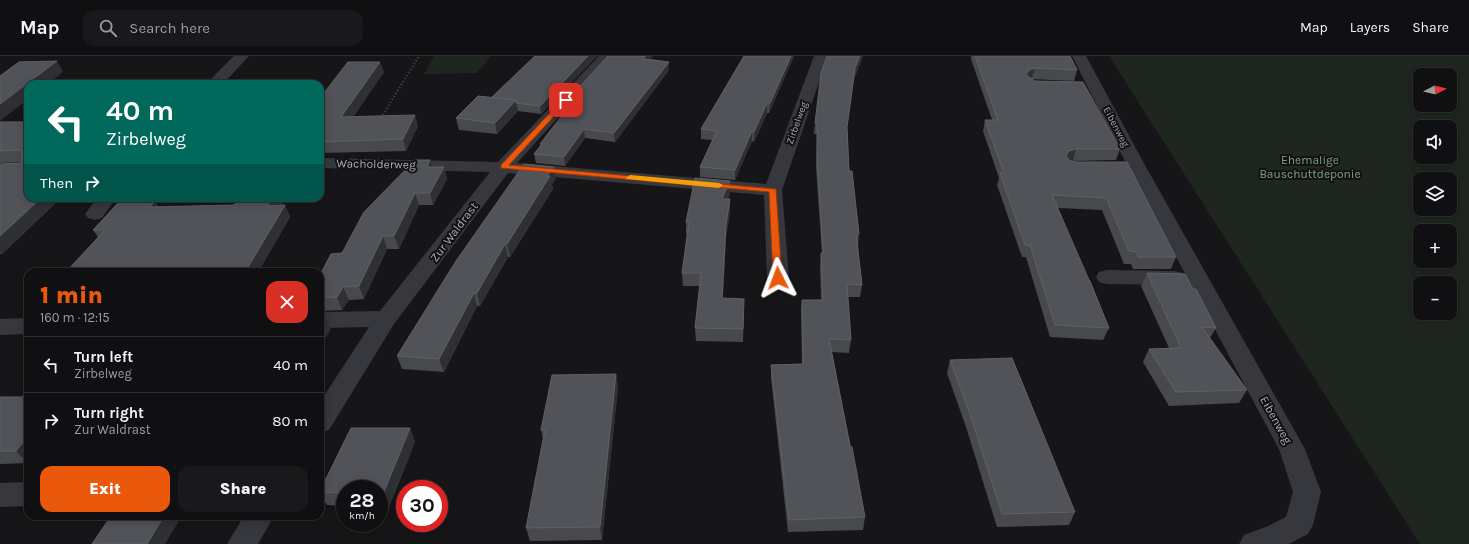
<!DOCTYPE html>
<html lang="en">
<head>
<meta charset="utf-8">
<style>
	:root { --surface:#101012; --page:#19191b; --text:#f1f3f6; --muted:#9c9d9f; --line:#303032; --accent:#ea580c }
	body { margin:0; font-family:Karla,sans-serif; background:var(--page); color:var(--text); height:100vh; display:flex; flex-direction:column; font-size:15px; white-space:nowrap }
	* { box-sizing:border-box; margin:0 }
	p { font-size:13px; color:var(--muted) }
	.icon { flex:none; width:22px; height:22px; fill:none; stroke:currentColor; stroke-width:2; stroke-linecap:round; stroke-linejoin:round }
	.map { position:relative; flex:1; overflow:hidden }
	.side { position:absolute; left:24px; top:212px; width:300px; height:252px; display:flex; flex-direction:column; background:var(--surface); border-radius:12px; box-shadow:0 2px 10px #0003,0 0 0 1px var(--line) }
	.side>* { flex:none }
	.top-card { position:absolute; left:24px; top:24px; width:300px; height:122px; border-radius:12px; box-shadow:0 2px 10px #0003,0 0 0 1px var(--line); background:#00695c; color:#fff; overflow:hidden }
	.needle { width:26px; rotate:83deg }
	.buttons { position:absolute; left:1413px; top:12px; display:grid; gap:8px }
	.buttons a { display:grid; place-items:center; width:44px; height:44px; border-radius:8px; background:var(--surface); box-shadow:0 2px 10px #0003,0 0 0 1px var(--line); font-size:20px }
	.speed { position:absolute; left:336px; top:424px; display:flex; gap:8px; font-size:20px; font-weight:700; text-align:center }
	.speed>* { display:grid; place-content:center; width:52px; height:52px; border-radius:50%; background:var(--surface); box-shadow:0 2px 10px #0003,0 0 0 1px var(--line); line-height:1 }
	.speed small { font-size:10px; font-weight:400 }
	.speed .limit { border:6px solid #d22; background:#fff; color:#111 }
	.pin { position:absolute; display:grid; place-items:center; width:34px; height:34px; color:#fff; margin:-17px; border-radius:8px; box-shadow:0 2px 6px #0006 }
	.me { position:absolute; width:44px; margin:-22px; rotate:357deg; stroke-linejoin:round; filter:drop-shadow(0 0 3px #0008) }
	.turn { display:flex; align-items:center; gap:14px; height:84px; padding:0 16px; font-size:18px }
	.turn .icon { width:52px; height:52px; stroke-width:2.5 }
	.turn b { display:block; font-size:28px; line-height:34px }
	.then { display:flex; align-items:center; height:38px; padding:0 16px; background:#0003; gap:8px; font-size:15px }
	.round { display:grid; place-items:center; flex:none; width:42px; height:42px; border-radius:12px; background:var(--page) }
	.overview { display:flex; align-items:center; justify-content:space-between; height:68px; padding:0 16px }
	h1 { font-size:24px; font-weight:800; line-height:30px; color:var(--accent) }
	.button { display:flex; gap:8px; margin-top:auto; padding:8px 16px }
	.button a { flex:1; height:46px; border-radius:12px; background:var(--accent); color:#fff; font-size:16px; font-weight:800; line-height:46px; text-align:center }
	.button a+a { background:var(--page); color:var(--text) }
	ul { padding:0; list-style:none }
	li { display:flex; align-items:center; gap:12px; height:56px; padding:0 16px; border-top:1px solid var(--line) }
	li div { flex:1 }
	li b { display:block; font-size:15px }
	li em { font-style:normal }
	header { display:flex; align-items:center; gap:24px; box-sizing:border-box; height:56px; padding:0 20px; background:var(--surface); border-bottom:1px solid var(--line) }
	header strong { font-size:19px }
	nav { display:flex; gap:22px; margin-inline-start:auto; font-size:14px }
	.search { width:280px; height:36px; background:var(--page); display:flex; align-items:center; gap:10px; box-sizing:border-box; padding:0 14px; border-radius:12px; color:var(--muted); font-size:15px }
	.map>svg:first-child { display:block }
</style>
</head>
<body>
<header>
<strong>Map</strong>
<div class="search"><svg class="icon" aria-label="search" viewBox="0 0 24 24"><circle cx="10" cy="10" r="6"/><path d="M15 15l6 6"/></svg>Search here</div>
<nav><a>Map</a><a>Layers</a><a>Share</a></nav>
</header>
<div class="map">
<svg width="1469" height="488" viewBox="0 0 1469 488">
	<rect width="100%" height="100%" fill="#161618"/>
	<g fill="#1e261f" fill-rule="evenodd">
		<path d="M434 0H491L477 17 424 18Z"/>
		<path d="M1109 0H1469V488H1420ZM1420 19H1450V49H1420ZM1420 71H1450V101H1420ZM1420 123H1450V153H1420ZM1420 175H1450V205H1420ZM1420 227H1450V257H1420Z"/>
	</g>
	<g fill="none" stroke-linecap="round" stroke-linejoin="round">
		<path stroke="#3d3f44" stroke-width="2" stroke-dasharray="1.5 2" stroke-linecap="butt" d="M381 62 419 0"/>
		<g fill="#37383d" fill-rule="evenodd">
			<path d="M234 0H249L223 28H206Z"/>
			<path d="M599 0H614L517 107 766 128 814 0H828L782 134 789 222 786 227 778 229 770 227 767 222 764 139 508 117 394 268 329 374 320 377V346L369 271 320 272V256L380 255 490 116 320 112V102L498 106Z"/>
			<path d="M1072 0H1086L1146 111 1305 393 1321 436 1313 469 1308 478 1289 488H1239L1244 479 1268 470 1286 461 1293 436 1279 393 1128 111Z"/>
			<path d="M97 142H116L102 162 95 164 88 162 85 158Z"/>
			<path d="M1107 214 1175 215 1183 217 1186 222 1183 227 1175 229 1107 228 1099 226 1096 221 1099 216Z"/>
			<path d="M28 262V278L0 279V263Z"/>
			<path d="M28 426V450L0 451V427Z"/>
			<path d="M244 460H274L258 488H227Z"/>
		</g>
	</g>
	<g fill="#47494d">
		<path d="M535 0H597L541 58 518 55 497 78 459 74 456 62 492 41Z"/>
		<path d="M744 0H794L769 57H767L754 86 752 85 735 124 700 121V111L712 84 701 83V73Z"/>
		<path d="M827 0H863L854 23 847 72 849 115 859 178 858 190 862 229 860 241H848L851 284 849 297 832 296 865 461 863 474 788 476 771 322V309L802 308 801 256 802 244H821L820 210 821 197H822L816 111 817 78H814L815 67Z"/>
		<path d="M971 0H1070L1077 14 1074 25 1031 23 1120 93 1116 104 1071 105 1176 201 1171 213H1133L1131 208H1124L1102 154 1057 152 1109 272 1103 284 1050 281 1026 201H1022L997 129 999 122 983 75 985 64H992L971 3Z"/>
		<path d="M650 3 669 6V14L615 86 585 82 565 110 536 107 534 98 540 90V88L561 61 560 52Z"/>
		<path d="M384 16 353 61 418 70 406 95 320 97V42Z"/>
		<path d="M0 66H28V142H61L2 198H0V108L21 107 22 106 0 107Z"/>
		<path d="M430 104 432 111H444L447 123 433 149H419L399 193H387L364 243 349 244 342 254 320 255V219Z"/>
		<path d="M556 123 552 128 553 133 510 201H508L480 250H477L444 316 402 313 397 300Z"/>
		<path d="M730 125V138L727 143 730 156 726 181 723 242 744 256 743 286 696 285 695 272 700 230H683L682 217 687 178H686V166Z"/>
		<path d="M239 142H286L281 150 285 149 290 161 258 216H66L98 181 93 174 155 145 158 151 234 149Z"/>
		<path d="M1147 217 1193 233 1216 272 1210 282 1247 334 1239 347 1169 350 1143 306 1149 293 1169 292 1141 230Z"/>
		<path d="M950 304 1075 456 1069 469 997 471 966 371 947 317Z"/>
		<path d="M616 318 618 331 602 484 530 485 526 472 543 383 541 374Z"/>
		<path d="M28 334V407L0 408V341H22Z"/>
		<path d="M410 372 415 386 389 451 379 450V433H345V450L327 449 320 437V436Z"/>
	</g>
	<g fill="#2f3033">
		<path d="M588 0H597L541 58 540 50Z"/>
		<path d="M646 0H653L644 11 643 3Z"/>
		<path d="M791 0H794L769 57 770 47Z"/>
		<path d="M860 0H863L854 23 846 82 855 12Z"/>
		<path d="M57 5 63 16 48 28H28V43L0 65V48Z"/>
		<path d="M380 6 384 16 345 72 341 61Z"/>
		<path d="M669 6V14L615 86 614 77Z"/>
		<path d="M1035 12 1032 22 1026 25V19L1029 14Z"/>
		<path d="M516 44 518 55 497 78 495 67Z"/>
		<path d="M767 47V57L754 86V76Z"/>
		<path d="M415 59 418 70 406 95 403 83Z"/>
		<path d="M584 73 585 82 565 110 564 101Z"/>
		<path d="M752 75V85L735 124V114Z"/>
		<path d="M1076 93 1073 105 1066 106V100L1069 95Z"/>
		<path d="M430 104 434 116 427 111Z"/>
		<path d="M444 111 447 123 433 149 430 137Z"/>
		<path d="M554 111 556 123 552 128 553 133 510 201 507 188 547 120Z"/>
		<path d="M730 125V138L722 155V143Z"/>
		<path d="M415 137 419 149 399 193 394 180Z"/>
		<path d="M41 142H61L2 198 0 196V180Z"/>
		<path d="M273 142H286L272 162 267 150Z"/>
		<path d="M730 143V156L726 181 722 255V242L726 168Z"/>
		<path d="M155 145 162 157 150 151Z"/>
		<path d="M285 149 290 161 258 216H245Z"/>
		<path d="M383 180 387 193 364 243 359 230Z"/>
		<path d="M505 188 508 201 480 250 477 237Z"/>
		<path d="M343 231 349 244 342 254 337 241Z"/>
		<path d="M474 237 477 250 444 316 439 303Z"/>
		<path d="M325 260 331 273 320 291V268Z"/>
		<path d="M616 318 618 331 602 484 600 471Z"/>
		<path d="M410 372 415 386 389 451 383 438Z"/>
		<path d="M28 380V407L16 395Z"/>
		<path d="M164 460H182L165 488H147Z"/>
	</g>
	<g fill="#525359" stroke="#5f6168">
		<path d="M535 0H588L540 50 516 47V44L492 41Z"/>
		<path d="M608 0H646L643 3 669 6 614 77 584 73 564 101 534 98 542 88H540L567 53 560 52Z"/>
		<path d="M744 0H791L770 47H767L754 76 752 75 735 114 700 111 717 75 701 73Z"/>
		<path d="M827 0H860L855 12 847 71 849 115H852L859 178H856L862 229 847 228 851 284 829 283 850 391H852L865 461 789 464 771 309 803 308 802 244H823L821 197H823L817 99V67H815L821 17Z"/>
		<path d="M975 0H1070L1077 14 1035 12 1029 14 1026 19 1035 25 1083 26 1120 93H1076L1069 95 1066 100 1070 105 1076 106H1127L1176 201H1138L1136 196 1129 195 1106 142 1052 139 1089 224 1090 225 1109 272 1055 269 1030 189H1025L1000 117H1004L985 64H998Z"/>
		<path d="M57 5 0 48V20L19 6Z"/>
		<path d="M348 6H380L341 61 415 59 403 83 320 86V42Z"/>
		<path d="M478 40 516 44 495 67 456 62Z"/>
		<path d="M0 66H28V142H41L0 180V108L21 107 22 106V96L21 94 0 95Z"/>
		<path d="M415 104H430L427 111H444L430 137H415L394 180H383L359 230 343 231 337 241 320 242V219L331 198 342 197 364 156Z"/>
		<path d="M524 108 554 111 547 120H550L507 188H505L477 237H474L439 303 397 300 456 205Z"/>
		<path d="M695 122 730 125 722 143H730L726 168 722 242 744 243 743 273 695 272 701 217H682L689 166H686Z"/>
		<path d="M239 142H273L267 150 285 149 245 216H66L105 174H93L119 146 155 145 150 151 234 149Z"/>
		<path d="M1147 217 1185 218 1193 233H1196L1216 272 1202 271 1247 334 1176 336 1149 293 1181 292Z"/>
		<path d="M320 260H325L320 268Z"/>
		<path d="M1012 302 1075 456 1002 458 970 358 950 304Z"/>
		<path d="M616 318 600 471 526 472 545 374H541L552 319Z"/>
		<path d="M28 334V380L16 395H0V341H22Z"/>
		<path d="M351 372H410L383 438H379V433H345V437L320 436V435Z"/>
		<path d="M111 460H164L147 488H92Z"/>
	</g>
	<path fill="#ea580c" stroke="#983908" d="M563 43 569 44 509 109 776 133 782 222 781 224 778 225 773 222 769 136 501 112V109Z"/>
	<path fill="#f59e0b" d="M630 119 719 127 723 129 719 132 627 123 626 122Z"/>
	<g text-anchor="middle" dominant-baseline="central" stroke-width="4" stroke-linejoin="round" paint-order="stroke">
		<g font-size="10" fill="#a8adb8" stroke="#111113">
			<text transform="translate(797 67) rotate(-70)">Zirbelweg</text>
			<text transform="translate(1116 71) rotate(62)">Eibenweg</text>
		</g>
		<g font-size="12" fill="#7fa381" stroke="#111113">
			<text x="1310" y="104">Ehemalige<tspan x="1310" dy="14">Bauschuttdeponie</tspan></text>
		</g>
		<g font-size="12" fill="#a8adb8" stroke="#111113">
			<text transform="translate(376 108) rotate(1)">Wacholderweg</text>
			<text transform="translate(454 176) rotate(-53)">Zur Waldrast</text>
			<text transform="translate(1276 364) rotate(61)">Eibenweg</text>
		</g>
	</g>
</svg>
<div class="buttons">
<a><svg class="needle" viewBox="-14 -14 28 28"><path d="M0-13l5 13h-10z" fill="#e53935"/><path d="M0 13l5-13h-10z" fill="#9c9d9f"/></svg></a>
<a><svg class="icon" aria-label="sound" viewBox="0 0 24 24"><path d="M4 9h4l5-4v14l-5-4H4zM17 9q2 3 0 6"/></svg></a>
<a><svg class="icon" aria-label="layers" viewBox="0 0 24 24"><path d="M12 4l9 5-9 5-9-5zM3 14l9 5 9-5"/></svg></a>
<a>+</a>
<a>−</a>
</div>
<div class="speed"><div>28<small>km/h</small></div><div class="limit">30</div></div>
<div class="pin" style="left:566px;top:44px;background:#d93025"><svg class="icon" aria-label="arrive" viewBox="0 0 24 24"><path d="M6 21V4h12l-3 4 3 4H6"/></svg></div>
<svg class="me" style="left:778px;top:222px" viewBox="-20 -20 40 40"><path d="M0-17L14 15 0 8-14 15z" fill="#ea580c" stroke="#fff" stroke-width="4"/></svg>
<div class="top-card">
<div class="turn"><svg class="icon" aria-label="left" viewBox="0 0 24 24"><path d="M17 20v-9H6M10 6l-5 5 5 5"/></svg><div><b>40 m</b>Zirbelweg</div></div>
<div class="then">Then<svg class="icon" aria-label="right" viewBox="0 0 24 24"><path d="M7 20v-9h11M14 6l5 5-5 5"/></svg></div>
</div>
<section class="side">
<div class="overview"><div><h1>1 min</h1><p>160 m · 12:15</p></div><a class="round" style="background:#d93025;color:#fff"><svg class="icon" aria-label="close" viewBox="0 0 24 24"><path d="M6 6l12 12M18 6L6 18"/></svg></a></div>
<ul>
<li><svg class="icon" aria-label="left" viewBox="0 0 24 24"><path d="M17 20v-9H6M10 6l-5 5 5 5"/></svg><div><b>Turn left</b><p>Zirbelweg</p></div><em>40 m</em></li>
<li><svg class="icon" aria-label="right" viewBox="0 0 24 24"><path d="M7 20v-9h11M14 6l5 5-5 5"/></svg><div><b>Turn right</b><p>Zur Waldrast</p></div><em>80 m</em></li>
</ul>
<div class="button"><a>Exit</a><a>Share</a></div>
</section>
</div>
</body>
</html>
